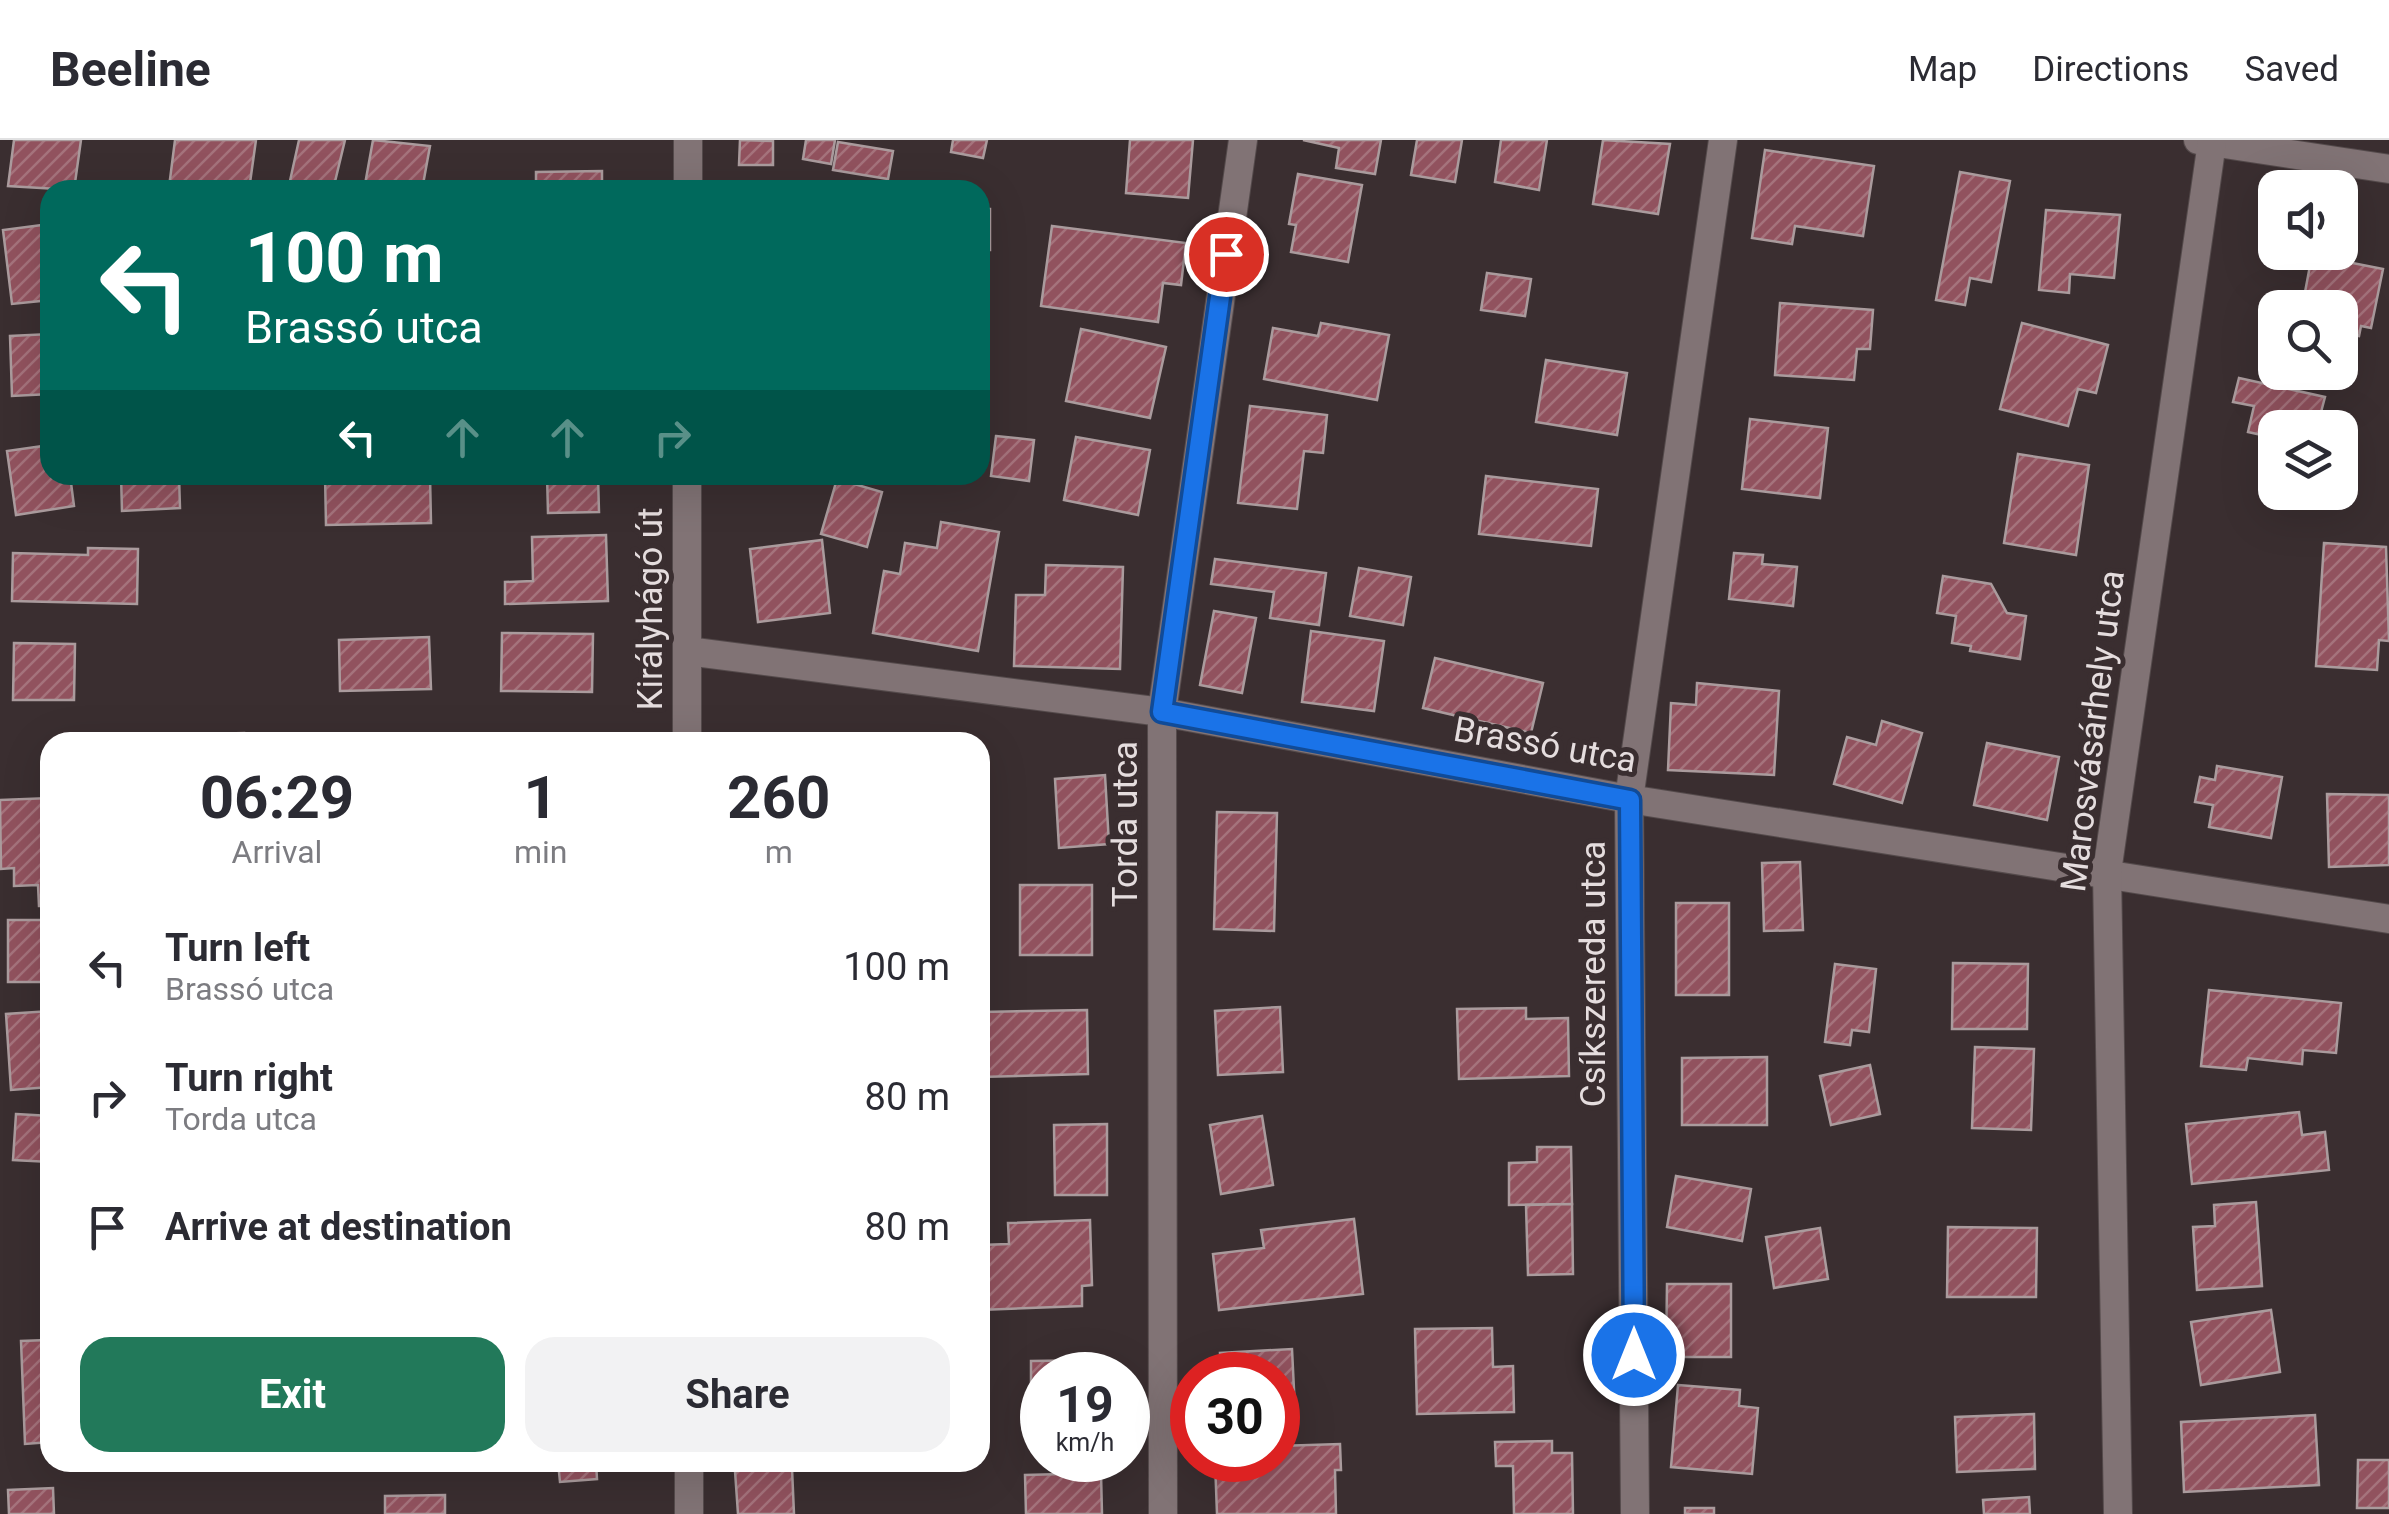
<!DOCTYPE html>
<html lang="en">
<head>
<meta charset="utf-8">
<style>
	:root { --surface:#fff; --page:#f2f2f3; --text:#2b2b33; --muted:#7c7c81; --line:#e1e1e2; --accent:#22795a }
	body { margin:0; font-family:Roboto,sans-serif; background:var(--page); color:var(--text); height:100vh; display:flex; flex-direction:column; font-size:38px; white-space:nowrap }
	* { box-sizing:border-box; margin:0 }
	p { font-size:32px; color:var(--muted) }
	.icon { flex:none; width:55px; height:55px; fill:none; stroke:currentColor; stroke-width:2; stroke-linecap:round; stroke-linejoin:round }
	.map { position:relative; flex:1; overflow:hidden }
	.drawer { position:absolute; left:40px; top:592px; width:950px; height:740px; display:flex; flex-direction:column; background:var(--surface); border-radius:30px; box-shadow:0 10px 40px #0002 }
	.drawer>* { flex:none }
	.guide { position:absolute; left:40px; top:40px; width:950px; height:305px; border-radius:30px; box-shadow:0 10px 40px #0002; background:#00695c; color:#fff; overflow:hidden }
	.fabs { position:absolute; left:2258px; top:30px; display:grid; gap:20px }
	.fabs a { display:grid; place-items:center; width:100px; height:100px; border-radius:20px; background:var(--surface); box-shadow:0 10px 40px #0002; font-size:50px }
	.speed { position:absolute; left:1020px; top:1212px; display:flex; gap:20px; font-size:50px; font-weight:700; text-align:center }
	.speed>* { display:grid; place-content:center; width:130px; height:130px; border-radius:50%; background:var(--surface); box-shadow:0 10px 40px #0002; line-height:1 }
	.speed small { font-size:25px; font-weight:400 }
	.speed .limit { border:15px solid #d22; background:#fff; color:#111 }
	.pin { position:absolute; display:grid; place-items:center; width:85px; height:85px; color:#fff; margin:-42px; border:5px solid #fff; border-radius:50%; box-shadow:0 2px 10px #0007 }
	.me { position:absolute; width:110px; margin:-55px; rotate:0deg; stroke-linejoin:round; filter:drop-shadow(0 0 8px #0008) }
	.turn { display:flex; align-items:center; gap:35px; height:210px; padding:0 40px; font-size:45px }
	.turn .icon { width:130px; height:130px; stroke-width:2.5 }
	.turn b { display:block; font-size:70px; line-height:85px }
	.lanes { display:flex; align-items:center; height:95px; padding:0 40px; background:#0003; justify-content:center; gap:50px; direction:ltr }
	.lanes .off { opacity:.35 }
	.eta { display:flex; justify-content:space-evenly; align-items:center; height:170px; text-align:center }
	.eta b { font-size:60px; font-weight:700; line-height:70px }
	.cta { display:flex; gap:20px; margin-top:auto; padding:20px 40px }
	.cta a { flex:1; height:115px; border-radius:30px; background:var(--accent); color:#fff; font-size:40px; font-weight:700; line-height:115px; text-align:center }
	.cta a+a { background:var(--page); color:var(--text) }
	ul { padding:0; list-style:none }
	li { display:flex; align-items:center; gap:30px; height:130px; padding:0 40px }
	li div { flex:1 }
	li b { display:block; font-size:38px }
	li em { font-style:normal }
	header { display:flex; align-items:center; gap:60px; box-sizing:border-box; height:140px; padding:0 50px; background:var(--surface); border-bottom:2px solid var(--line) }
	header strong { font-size:48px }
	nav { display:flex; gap:55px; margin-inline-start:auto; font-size:35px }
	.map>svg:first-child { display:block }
</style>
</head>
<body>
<header>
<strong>Beeline</strong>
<nav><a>Map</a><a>Directions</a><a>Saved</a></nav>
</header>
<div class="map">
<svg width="2389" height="1374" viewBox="0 0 2389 1374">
	<defs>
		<pattern id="building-hatch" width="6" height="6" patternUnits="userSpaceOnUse" patternTransform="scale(2.5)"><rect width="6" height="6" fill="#91525e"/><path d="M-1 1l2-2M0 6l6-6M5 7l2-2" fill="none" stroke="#a5737c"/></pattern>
	</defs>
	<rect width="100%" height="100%" fill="#3a2e30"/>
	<g fill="url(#building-hatch)" stroke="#aa9b9d" stroke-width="2.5">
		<path d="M14 0H81L74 50 8 46Z"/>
		<path d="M175 0H256L249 50 169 47Z"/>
		<path d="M299 0H345L333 50H288Z"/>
		<path d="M373 0 430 6 422 50H364Z"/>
		<path d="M740 0 773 1V25H739Z"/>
		<path d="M806 0H835L831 24 803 19Z"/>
		<path d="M953 0H987L983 18 951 12Z"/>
		<path d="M1130 0H1193L1188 58 1126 53Z"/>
		<path d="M1303 0H1381L1375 34 1336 28 1339 8Z"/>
		<path d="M1417 0H1462L1455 42 1411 35Z"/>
		<path d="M1501 0H1547L1539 50 1495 42Z"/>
		<path d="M1603 0 1670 4 1658 74 1593 64Z"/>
		<path d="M838 2 893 11 888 39 833 30Z"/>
		<path d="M1765 10 1874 26 1863 96 1795 86 1792 104 1752 98Z"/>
		<path d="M602 31V50H536V32Z"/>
		<path d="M1960 32 2010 41 1991 142 1970 138 1965 165 1936 160Z"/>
		<path d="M1298 34 1362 45 1348 122 1291 112 1296 85 1289 84Z"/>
		<rect x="980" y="69" width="10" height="41"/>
		<path d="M2046 70 2120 75 2114 138 2070 134 2069 153 2039 150Z"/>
		<path d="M50 84V160L12 164 3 90Z"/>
		<path d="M1052 86 1186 103 1181 145 1163 143 1158 182 1041 166Z"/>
		<path d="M2312 115 2383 129 2371 188 2361 186 2359 196 2340 193V168H2302Z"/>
		<path d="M1487 133 1531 139 1525 176 1481 170Z"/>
		<path d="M1780 163 1873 170 1870 209H1857L1854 240 1775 235Z"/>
		<path d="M1321 183 1389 195 1377 260 1264 239 1273 188 1318 196Z"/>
		<path d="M2022 183 2108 205 2096 253 2078 249 2068 286 2000 269Z"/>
		<path d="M1081 189 1166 207 1150 278 1066 261Z"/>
		<path d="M50 194V254L12 256 10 196Z"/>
		<path d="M1546 220 1627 233 1617 295 1536 282Z"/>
		<path d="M2239 238 2325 257 2320 276 2345 282 2340 303V288H2275V298L2248 292 2254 266 2233 262Z"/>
		<path d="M1250 266 1327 275 1323 313 1304 311 1297 369 1238 363Z"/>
		<path d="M1750 279 1828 288 1820 358 1742 349Z"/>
		<path d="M996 296 1034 300 1029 341 991 336Z"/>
		<path d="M1076 297 1150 310 1138 375 1064 360Z"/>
		<path d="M50 305V335H70L74 366 16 375 7 311Z"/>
		<path d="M2018 314 2089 325 2076 415 2004 403Z"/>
		<path d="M121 335H179L180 368 122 371Z"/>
		<path d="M325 335H430L431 383 326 385Z"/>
		<path d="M547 335H598L599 372 548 373Z"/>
		<path d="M1486 336 1598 349 1591 406 1479 394Z"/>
		<path d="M837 339 882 352 867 407 821 394Z"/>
		<path d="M941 382 999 392 978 511 873 493 884 431 900 434 905 403 937 408Z"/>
		<path d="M606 395 608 461 505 464V442L533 441 532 397Z"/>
		<path d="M822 400 830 473 758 482 750 409Z"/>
		<path d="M2324 403 2386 407 2389 501 2379 500 2377 530 2316 526Z"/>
		<path d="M88 408 138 409 137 464 12 461 13 413 88 415Z"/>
		<path d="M1734 413 1763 415 1762 424 1797 427 1793 466 1729 459Z"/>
		<path d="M1215 419 1326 433 1319 485 1270 478 1274 452 1211 444Z"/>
		<path d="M1046 425 1123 427 1120 529 1014 526 1016 455H1045Z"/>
		<path d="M1359 428 1411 437 1403 485 1350 476Z"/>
		<path d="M1943 436 1991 444 2007 473 2026 476 2020 519 1970 511 1971 506 1952 503 1956 476 1937 473Z"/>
		<path d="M1214 471 1256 478 1242 553 1200 545Z"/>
		<path d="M1311 491 1384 501 1374 571 1302 562Z"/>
		<path d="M502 493 593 494 592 552 501 551Z"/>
		<path d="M429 497 431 549 340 551 339 500Z"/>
		<path d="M14 503 75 504 74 560H13Z"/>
		<path d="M1435 518 1543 543 1531 593 1423 568Z"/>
		<path d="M1697 543 1779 551 1774 635 1668 630 1671 563 1696 565Z"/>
		<path d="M1882 581 1922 593 1902 663 1834 644 1847 597 1876 605Z"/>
		<path d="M244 593V602H171L170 595Z"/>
		<path d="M1987 603 2059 617 2047 680 1974 665Z"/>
		<path d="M2217 626 2282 637 2271 698 2209 687 2213 665 2195 662 2200 637 2215 640Z"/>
		<path d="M1105 635 1109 704 1059 708 1055 639Z"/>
		<path d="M2327 654 2389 655V725L2329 727Z"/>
		<path d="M50 658V766H39L38 745 14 746V728L1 729 0 660Z"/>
		<path d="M1217 672 1277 673 1274 791 1214 789Z"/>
		<path d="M1800 722 1803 790 1764 791 1762 723Z"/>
		<rect x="1020" y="745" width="72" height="70"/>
		<rect x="1676" y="763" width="53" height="92"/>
		<rect x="8" y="780" width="42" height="62"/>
		<path d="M1953 823 2028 824 2027 889H1952Z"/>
		<path d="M1835 824 1876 829 1869 892 1852 890 1850 905 1825 902Z"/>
		<path d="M2209 850 2341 863 2336 913 2303 910 2302 924 2248 918 2246 930 2201 926Z"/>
		<path d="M1280 867 1283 932 1218 935 1215 871Z"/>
		<path d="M1526 868V879L1568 878 1569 936 1459 939 1457 869Z"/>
		<path d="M1087 870 1088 934 980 937V872Z"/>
		<path d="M50 871V947L11 950 6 874Z"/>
		<path d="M1975 907 2034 909 2031 990 1972 988Z"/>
		<path d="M1767 917V985H1682V918Z"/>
		<path d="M1870 925 1880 974 1831 985 1820 936Z"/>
		<path d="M2299 972 2302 995 2325 992 2329 1030 2192 1044 2186 984Z"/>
		<path d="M16 974 50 976V1022L13 1020Z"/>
		<path d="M1262 976 1273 1045 1221 1054 1210 985Z"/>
		<path d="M1107 984V1055H1055L1054 985Z"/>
		<path d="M1537 1007H1571L1572 1064 1509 1065V1023L1537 1022Z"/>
		<path d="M1676 1036 1751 1049 1742 1101 1667 1087Z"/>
		<path d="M2256 1062 2262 1146 2197 1150 2193 1087 2215 1086 2214 1065Z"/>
		<path d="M1572 1064 1573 1134 1528 1135 1526 1065Z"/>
		<path d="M1354 1079 1363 1154 1219 1170 1213 1114 1264 1108 1261 1090Z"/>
		<path d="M1090 1080 1092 1145 1082 1146V1166L980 1170V1105L1009 1104 1008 1083Z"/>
		<path d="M1948 1087 2037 1088 2036 1157H1947Z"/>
		<path d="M1820 1088 1828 1139 1774 1148 1766 1097Z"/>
		<path d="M1667 1144H1731V1217H1666Z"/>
		<path d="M2271 1170 2280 1232 2201 1245 2191 1182Z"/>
		<path d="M47 1185H50V1302L25 1304 21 1201 47 1200Z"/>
		<path d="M1492 1188 1493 1227 1513 1226 1514 1272 1417 1274 1415 1189Z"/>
		<path d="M1292 1209 1295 1270 1278 1271V1235H1221L1220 1213Z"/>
		<path d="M1100 1220V1235H1042V1285H1031V1221Z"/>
		<path d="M1678 1245 1740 1250 1739 1266 1758 1268 1752 1334 1671 1327Z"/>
		<path d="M2034 1274 2035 1329 1957 1332 1955 1277Z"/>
		<path d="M2315 1275 2319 1345 2184 1352 2181 1282Z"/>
		<path d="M1552 1301V1313H1572L1573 1374H1514L1513 1326H1496L1495 1302Z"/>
		<path d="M1340 1304 1341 1330H1335L1336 1374H1217L1215 1321 1278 1320V1306Z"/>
		<path d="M2358 1320H2389V1368H2357Z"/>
		<path d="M558 1322H596L597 1339 560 1342Z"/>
		<path d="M792 1328 794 1374H738L735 1331Z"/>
		<path d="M1101 1333 1102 1374H1026L1025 1335Z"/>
		<path d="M53 1348 54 1374H9L8 1350Z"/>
		<path d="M445 1355V1374H385V1356Z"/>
		<path d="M2029 1357 2030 1374H1984L1983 1360Z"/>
		<rect x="1685" y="1368" width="29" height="6"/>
	</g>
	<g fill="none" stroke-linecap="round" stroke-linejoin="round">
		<g stroke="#544a4b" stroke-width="30">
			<g id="minor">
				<path d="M2198 0 2389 29"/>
				<path d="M687 511 1162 572 1629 659 2389 779"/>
				<path d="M1163 1374 1162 572 1243 0"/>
				<path d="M1635 1374 1629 659 1723 0"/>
				<path d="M2118 1374 2107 732 2212 2"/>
			</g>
		</g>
		<g stroke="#544a4b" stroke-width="30">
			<g id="tertiary">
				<path d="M688 50V0"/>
				<path d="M687 602V335"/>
				<path d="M689 1322V1374"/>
			</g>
		</g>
		<use href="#minor" stroke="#817375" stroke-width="28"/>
		<use href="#tertiary" stroke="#817375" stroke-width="28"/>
	</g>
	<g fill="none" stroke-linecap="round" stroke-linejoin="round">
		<g stroke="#114b97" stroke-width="25">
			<path id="route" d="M1226 114 1162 572 1630 660 1634 1215"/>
		</g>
		<use href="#route" stroke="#1a73e8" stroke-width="18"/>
	</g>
	<g text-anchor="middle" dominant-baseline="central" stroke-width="10" stroke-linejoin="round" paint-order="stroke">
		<g font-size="35" fill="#e5ddde" stroke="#3a2e30">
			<text transform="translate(650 469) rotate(-90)">Királyhágó út</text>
			<text transform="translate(2093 591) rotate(-83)">Marosvásárhely utca</text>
			<text transform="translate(1545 605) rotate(10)">Brassó utca</text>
			<text transform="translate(1125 684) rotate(-90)">Torda utca</text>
			<text transform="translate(1593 834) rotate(-90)">Csíkszereda utca</text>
		</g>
	</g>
</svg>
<div class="fabs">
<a><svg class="icon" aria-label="sound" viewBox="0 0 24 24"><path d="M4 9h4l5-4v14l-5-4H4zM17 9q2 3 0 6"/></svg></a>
<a><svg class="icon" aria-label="search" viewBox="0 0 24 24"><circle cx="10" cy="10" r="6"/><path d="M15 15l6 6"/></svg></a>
<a><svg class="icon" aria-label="layers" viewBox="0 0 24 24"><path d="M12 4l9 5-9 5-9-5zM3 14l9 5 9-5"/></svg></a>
</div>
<div class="speed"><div>19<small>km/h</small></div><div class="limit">30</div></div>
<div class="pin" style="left:1226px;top:114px;background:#d93025"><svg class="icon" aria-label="arrive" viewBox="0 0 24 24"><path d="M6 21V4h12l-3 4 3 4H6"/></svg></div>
<svg class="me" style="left:1634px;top:1215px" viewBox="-20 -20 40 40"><circle r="17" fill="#1a73e8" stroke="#fff" stroke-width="3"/><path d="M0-11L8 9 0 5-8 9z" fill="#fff"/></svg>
<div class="guide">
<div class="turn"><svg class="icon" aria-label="left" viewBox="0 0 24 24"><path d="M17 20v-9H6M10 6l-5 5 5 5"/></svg><div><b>100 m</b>Brassó utca</div></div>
<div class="lanes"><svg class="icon" aria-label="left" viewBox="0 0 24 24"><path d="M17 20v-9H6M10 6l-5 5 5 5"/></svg><svg class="icon off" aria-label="ahead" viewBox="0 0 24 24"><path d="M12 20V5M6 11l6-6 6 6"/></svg><svg class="icon off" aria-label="ahead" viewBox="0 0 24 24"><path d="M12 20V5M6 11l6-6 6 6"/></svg><svg class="icon off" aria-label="right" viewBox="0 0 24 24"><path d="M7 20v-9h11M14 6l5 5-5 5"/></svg></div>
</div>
<section class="drawer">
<div class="eta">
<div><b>06:29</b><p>Arrival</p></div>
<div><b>1</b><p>min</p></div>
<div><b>260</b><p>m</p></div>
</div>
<ul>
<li><svg class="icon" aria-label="left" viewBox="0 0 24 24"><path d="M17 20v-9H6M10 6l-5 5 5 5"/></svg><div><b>Turn left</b><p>Brassó utca</p></div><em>100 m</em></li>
<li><svg class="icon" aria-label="right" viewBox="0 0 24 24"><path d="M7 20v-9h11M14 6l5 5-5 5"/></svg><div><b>Turn right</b><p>Torda utca</p></div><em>80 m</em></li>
<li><svg class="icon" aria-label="arrive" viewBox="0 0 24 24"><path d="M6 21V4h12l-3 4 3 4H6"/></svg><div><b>Arrive at destination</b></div><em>80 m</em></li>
</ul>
<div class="cta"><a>Exit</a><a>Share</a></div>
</section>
</div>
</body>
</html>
